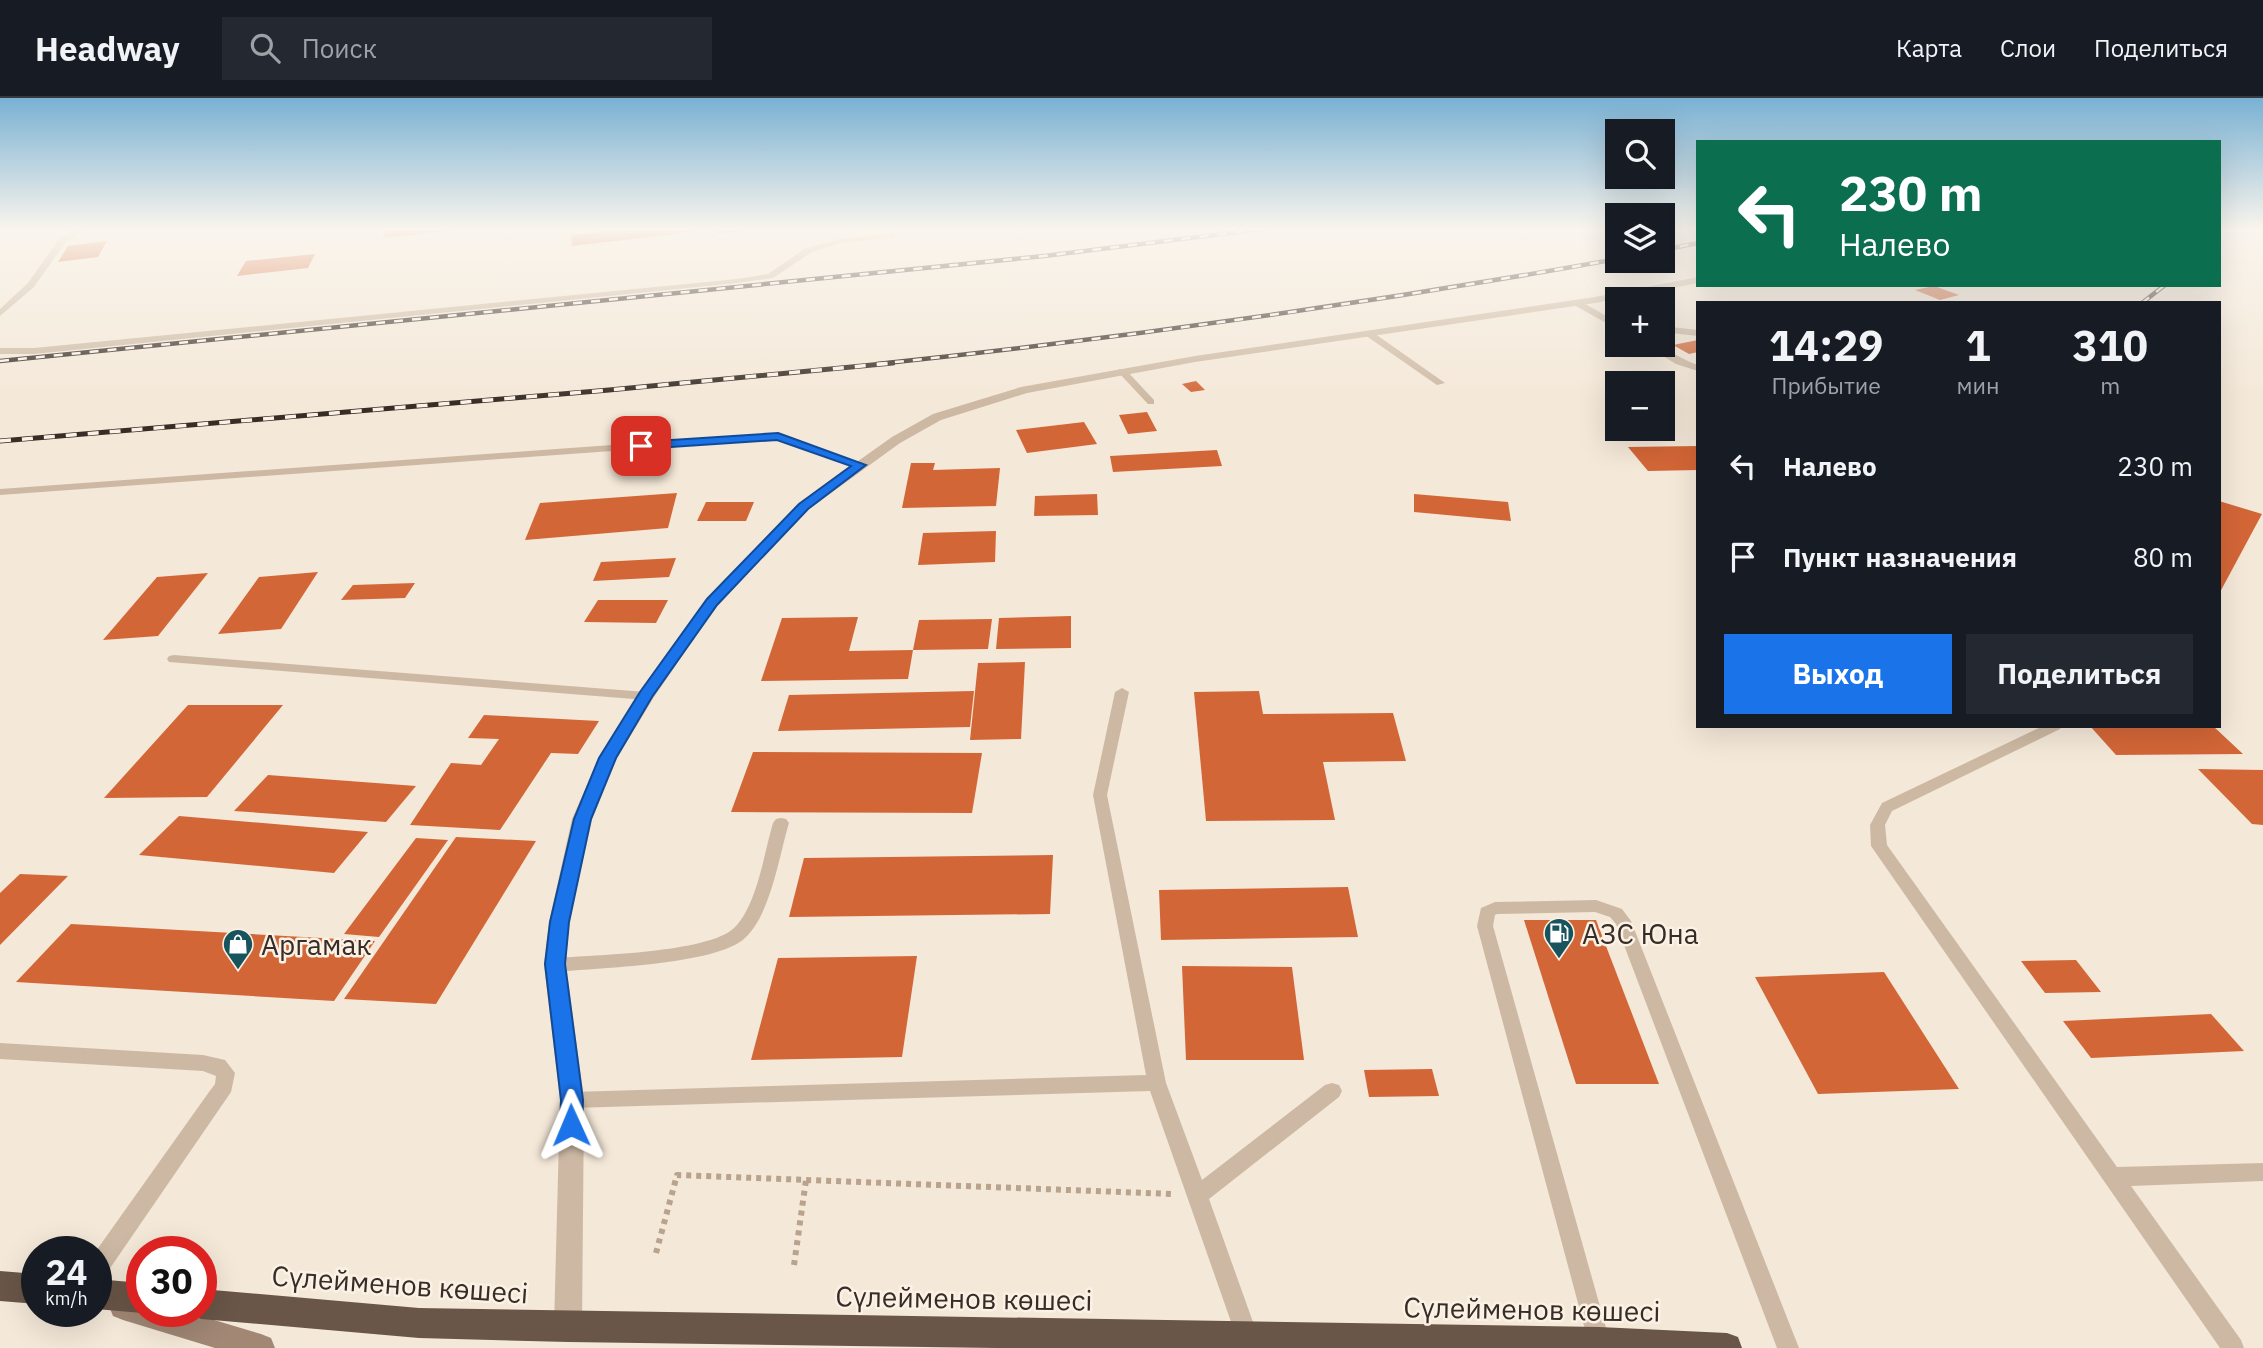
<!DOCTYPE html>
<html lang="ru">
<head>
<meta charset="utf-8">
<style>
	:root { --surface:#171b24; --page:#242831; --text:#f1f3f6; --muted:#9ea1a6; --line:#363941; --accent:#1a73e8 }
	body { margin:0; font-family:"IBM Plex Sans",sans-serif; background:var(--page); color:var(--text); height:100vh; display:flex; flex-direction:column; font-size:26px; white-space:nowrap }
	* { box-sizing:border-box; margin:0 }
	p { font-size:23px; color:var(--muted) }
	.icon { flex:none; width:38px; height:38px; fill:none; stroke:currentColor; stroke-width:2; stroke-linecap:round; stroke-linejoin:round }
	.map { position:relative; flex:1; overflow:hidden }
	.drawer { position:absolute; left:1696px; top:203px; width:525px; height:427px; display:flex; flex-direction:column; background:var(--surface); border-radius:0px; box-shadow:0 7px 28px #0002 }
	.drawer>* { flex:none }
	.hud { position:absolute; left:1696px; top:42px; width:525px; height:147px; border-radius:0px; box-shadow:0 7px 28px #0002; background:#0b6e4f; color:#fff; overflow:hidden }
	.fabs { position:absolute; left:1605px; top:21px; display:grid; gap:14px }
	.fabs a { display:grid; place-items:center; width:70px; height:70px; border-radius:0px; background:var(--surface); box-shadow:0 7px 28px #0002; font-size:35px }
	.speed { position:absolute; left:21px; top:1138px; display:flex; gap:14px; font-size:35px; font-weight:700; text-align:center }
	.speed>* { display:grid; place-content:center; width:91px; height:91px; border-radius:50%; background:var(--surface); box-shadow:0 7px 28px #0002; line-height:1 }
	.speed small { font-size:18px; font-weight:400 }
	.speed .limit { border:10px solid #d22; background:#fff; color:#111 }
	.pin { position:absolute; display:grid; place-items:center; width:60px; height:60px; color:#fff; margin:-30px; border-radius:14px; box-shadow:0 4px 10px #0006 }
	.me { position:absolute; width:77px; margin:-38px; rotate:359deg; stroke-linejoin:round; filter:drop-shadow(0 0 5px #0008) }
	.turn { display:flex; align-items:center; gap:24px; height:147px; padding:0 28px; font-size:32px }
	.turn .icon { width:91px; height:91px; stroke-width:2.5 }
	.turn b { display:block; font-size:49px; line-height:60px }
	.eta { display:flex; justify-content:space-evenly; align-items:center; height:119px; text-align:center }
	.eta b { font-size:42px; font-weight:700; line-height:49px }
	.cta { display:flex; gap:14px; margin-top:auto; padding:14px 28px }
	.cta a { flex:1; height:80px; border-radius:0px; background:var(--accent); color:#fff; font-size:28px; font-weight:700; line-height:80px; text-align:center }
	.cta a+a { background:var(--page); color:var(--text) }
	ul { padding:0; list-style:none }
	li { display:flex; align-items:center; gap:21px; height:91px; padding:0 28px }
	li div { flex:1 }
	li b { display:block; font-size:26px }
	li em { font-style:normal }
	header { display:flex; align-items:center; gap:42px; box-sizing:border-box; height:98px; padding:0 35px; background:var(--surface); border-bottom:2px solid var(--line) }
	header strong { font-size:33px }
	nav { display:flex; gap:38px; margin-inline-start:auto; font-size:24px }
	.search { width:490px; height:63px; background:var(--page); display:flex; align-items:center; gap:18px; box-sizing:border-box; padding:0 24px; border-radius:0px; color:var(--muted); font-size:26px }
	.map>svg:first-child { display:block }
</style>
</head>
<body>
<header>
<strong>Headway</strong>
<div class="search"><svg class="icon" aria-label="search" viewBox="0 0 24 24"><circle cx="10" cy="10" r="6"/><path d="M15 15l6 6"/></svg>Поиск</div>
<nav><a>Карта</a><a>Слои</a><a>Поделиться</a></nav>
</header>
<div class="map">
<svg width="2263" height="1250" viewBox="0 0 2263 1250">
	<rect width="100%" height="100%" fill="#f4e8d8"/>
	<g fill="#d36637">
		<path d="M385 130H458V132L383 140Z"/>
		<path d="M634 130H692L693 134 572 148 571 137Z"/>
		<path d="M107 143 98 159 58 164 68 148Z"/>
		<path d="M315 156 308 170 237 178 246 163Z"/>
		<path d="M1934 188 1959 197 1940 202 1915 192Z"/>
		<path d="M1698 242V254L1689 256 1673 247Z"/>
		<path d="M1196 283 1205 292 1191 294 1182 286Z"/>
		<path d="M1147 314 1157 333 1128 336 1119 317Z"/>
		<path d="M1084 324 1097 346 1027 355 1016 332Z"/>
		<path d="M1698 348V372L1648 373 1628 349Z"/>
		<path d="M1217 352 1222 368 1113 374 1110 358Z"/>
		<path d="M911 365H935L933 372 1000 370 996 408 902 410Z"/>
		<path d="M677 395 668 430 525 442 540 405Z"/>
		<path d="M1097 396 1098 417 1034 418 1035 398Z"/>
		<path d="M1414 396 1508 404 1511 423 1414 414Z"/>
		<path d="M2219 403 2262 416 2219 496Z"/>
		<path d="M706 404H754L746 423H697Z"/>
		<path d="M996 433 995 464 918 467 923 435Z"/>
		<path d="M676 460 669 479 593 483 601 464Z"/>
		<path d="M318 474 281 531 218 536 259 479Z"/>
		<path d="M208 475 158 538 103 542 157 479Z"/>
		<path d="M415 485 405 500 341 502 353 487Z"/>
		<path d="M598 502H668L656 525 584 524Z"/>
		<path d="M1071 518V550L996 551 999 520Z"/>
		<path d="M858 519 849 553 913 552 908 581 761 583 782 520Z"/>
		<path d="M992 521 988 551 913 552 919 522Z"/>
		<path d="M1025 564 1021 641 970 642 978 565Z"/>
		<path d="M974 593 970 629 778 633 789 597Z"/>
		<path d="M1259 593 1263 616 1393 615 1406 663 1323 664 1335 722 1206 723 1194 594Z"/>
		<path d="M188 607H283L207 699 104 700Z"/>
		<path d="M484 617 599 623 578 656 551 655 500 732 410 727 451 665 481 667 499 641 468 640Z"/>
		<path d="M2090 628H2213L2243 656 2116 657Z"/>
		<path d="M753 654 982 655 972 715 731 714Z"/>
		<path d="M2198 671 2263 672V727L2252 726Z"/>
		<path d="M268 677 416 688 386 724 234 713Z"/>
		<path d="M179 718 368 734 334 775 139 757Z"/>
		<path d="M456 739 536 743 436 906 344 901Z"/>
		<path d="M416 740 448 742 379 839 344 836Z"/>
		<path d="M1053 757 1050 816 789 819 804 760Z"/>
		<path d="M20 776 68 778 0 847V795Z"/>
		<path d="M1348 789 1358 839 1161 842 1159 792Z"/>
		<path d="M1524 822H1596L1659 986H1576Z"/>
		<path d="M71 826 375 843 334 903 16 884Z"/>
		<path d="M917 858 902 959 751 962 778 860Z"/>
		<path d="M2076 862 2101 894 2045 895 2021 863Z"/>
		<path d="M1182 868 1292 869 1304 962H1186Z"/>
		<path d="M1884 874 1959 991 1818 996 1755 879Z"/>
		<path d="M2211 916 2244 953 2091 960 2063 923Z"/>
		<path d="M1432 971 1439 998 1369 999 1364 972Z"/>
	</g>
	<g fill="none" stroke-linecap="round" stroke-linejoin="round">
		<g stroke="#b9a38d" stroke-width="6" stroke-dasharray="5 5" stroke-linecap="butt">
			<path d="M656 1155 677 1077 1173 1096"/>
			<path d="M794 1167 806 1082"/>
		</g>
		<g fill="#cdb9a3" fill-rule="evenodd">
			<path d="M77 130H86L65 145 34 189 0 218V211L28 185 59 141Z"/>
			<path d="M892 135H895V139L842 145 812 154 773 180 737 185 34 256H0V250H34L737 181 768 176 806 150 841 141Z"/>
			<path d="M1574 203H1580L1617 224V231L1574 207Z"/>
			<path d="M1662 228 1698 232V238L1662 234Z"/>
			<path d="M1365 233H1371L1445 285 1437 287 1365 237Z"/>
			<path d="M1645 247C1663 247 1680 261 1698 267V273L1676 266Z"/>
			<path d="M1119 271H1125L1154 302V306H1148L1119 275Z"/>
			<path d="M778 335 865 367 864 369H856L777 341 0 397V391Z"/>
			<path d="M174 557 646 594 653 598 646 602 169 564 167 561 169 558Z"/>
			<path d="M1122 590 1129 594 1107 697 1166 985 1202 1082 1325 987 1332 985 1339 987 1342 993 1339 999 1209 1101 1258 1238 1255 1246 1247 1249 1239 1246 1236 1238 1150 993 572 1010 565 1008 562 1002 565 996 572 994 1146 977 1093 697 1115 594Z"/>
			<path d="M2043 628H2062L2060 631 1892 713 1885 727 1887 747 2117 1069 2263 1065V1083L2131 1088 2241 1242 2244 1250H2220L1871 748 1870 727 1882 705Z"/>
			<path d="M781 720 786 721 789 725C779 758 771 816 745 840 717 867 596 870 555 874L549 872 546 867 549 862 555 860C593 857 708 855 734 830 757 808 764 755 773 725L776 721Z"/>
			<path d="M1596 802 1622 811 1631 823 1799 1250H1777L1616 826 1610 819 1595 814 1497 816 1495 817 1493 828 1610 1244 1608 1250H1590L1477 828 1481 810 1495 804Z"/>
			<path d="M0 945 203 957 225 962 235 975 231 994 104 1179 96 1182V1153L209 994 215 986 216 978 203 973 0 961Z"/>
		</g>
		<path fill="#cdb9a3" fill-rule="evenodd" d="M1698 179V185L1595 205 1195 264 1027 295 941 322 900 345 809 411 717 507 654 599 617 660 592 721 569 824 566 867 584 1002 582 1229 578 1239 568 1243 558 1239 554 1229 560 1002 544 867 549 824 572 721 599 660 640 594 707 501 799 405 892 339 933 316 1021 289 1195 258 1595 199Z"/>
		<path fill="#a18774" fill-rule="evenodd" d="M123 1194 142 1200V1213H184L261 1236 271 1240 275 1250H215L123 1222 113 1218 109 1208 113 1198Z"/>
		<g fill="#6a5648" fill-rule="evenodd">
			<path d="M0 1173 37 1176V1206L0 1203Z"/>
			<path d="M96 1181 142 1185V1213H147L142 1215 96 1211Z"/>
			<path d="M201 1191 419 1210 1599 1229 1727 1235 1738 1239 1742 1250H996L568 1244 419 1240 201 1221 189 1213H201Z"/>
		</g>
		<g stroke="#372c26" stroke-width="4.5">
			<g id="rail-far1">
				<path d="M718 133 744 130"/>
				<path d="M2219 133 2221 130"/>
				<path d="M1662 152 1698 145"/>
				<path d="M2142 205 2165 187"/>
				<path d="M0 263 1044 158 1270 130"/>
				<path d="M877 266C1125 240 1371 205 1617 161"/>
			</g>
		</g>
		<g stroke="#372c26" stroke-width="5">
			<path id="rail" d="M0 343 609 292 893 265"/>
		</g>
		<use href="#rail-far1" stroke="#fbf2e5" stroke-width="2.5" stroke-dasharray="9" stroke-linecap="butt"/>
		<use href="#rail" stroke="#fbf2e5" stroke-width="3.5" stroke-dasharray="11" stroke-linecap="butt"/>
	</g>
	<linearGradient id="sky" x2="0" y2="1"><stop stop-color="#79b1d3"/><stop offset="0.43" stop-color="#faf5ed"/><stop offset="1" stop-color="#faf5ed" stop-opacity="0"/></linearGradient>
	<rect width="2263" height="305" fill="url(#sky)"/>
	<path fill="#1a73e8" stroke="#114b97" stroke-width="2" d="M778 335 866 367 808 411 717 507 652 599 616 660 591 721 569 824 565 866 583 1002 582 1027 579 1034 571 1037 564 1034 560 1027 561 1002 545 866 550 824 574 721 599 660 640 594 707 501 799 406 851 368 777 342 641 351 636 348 641 344Z"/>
	<defs>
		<g id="fuel-pin" transform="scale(1.575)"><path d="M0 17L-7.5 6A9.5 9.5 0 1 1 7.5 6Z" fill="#17545d" stroke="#fbf2e5"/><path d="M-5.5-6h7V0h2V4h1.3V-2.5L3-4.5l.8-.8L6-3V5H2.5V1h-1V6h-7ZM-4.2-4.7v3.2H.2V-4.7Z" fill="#fff"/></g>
		<g id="shop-pin" transform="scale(1.575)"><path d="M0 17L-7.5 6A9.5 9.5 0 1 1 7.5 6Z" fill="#17545d" stroke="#fbf2e5"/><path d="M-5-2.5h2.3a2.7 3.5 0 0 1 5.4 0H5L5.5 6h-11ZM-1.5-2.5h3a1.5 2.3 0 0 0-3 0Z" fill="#fff"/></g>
	</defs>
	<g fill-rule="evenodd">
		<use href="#fuel-pin" x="1559" y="835"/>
		<use href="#shop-pin" x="238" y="846"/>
	</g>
	<g text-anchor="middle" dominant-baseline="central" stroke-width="5" stroke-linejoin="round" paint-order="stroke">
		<g font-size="28" fill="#372c26" stroke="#fbf2e5" text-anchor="start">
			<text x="1582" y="835">АЗС Юна</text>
			<text x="261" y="846">Аргамак</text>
		</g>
		<g font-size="28" fill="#372c26" stroke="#fbf2e5">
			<text transform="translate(400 1186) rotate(4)">Сүлейменов көшесі</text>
			<text transform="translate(964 1200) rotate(1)">Сүлейменов көшесі</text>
			<text transform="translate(1532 1211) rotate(1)">Сүлейменов көшесі</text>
		</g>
	</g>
</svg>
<div class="fabs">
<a><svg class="icon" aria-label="search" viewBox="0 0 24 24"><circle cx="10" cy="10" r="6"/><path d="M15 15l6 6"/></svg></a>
<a><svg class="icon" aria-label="layers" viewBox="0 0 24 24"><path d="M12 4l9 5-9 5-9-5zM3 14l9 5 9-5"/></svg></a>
<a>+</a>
<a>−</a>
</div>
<div class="speed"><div>24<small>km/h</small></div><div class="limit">30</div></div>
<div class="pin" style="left:641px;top:348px;background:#d93025"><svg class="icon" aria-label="arrive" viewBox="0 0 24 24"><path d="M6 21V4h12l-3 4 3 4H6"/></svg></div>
<svg class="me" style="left:571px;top:1027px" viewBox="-20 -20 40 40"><path d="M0-17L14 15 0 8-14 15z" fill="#1a73e8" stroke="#fff" stroke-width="4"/></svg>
<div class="hud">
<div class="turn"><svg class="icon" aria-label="left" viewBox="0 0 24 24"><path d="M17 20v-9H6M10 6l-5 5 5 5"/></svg><div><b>230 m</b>Налево</div></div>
</div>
<section class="drawer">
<div class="eta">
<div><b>14:29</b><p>Прибытие</p></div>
<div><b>1</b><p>мин</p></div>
<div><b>310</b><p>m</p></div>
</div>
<ul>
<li><svg class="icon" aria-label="left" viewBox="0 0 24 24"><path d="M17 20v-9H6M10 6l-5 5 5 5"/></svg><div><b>Налево</b></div><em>230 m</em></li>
<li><svg class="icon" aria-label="arrive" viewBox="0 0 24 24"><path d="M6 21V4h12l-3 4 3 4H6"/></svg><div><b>Пункт назначения</b></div><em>80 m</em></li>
</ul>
<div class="cta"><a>Выход</a><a>Поделиться</a></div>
</section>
</div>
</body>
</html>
